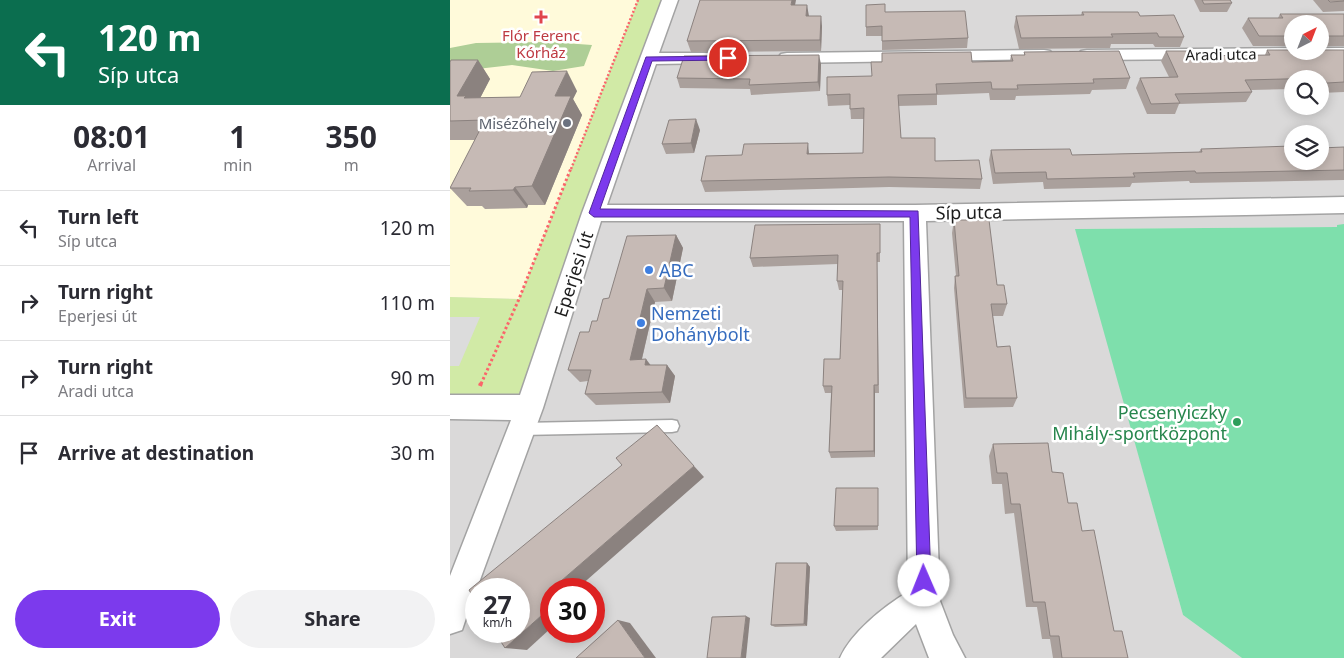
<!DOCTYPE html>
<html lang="en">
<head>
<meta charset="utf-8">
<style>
	:root { --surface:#fff; --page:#f2f2f3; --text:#2b2b33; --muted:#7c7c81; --line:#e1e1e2; --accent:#7c3aed }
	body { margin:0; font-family:"Noto Sans",sans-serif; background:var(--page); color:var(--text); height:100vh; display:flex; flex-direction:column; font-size:19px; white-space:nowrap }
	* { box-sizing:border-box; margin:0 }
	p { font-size:16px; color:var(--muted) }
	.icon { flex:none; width:28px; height:28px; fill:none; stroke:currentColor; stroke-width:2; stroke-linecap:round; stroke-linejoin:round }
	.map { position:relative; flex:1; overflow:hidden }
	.side { display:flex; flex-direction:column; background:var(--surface); width:450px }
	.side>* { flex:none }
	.guide { background:#0b6e4f; color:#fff; overflow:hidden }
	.needle { width:32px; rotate:42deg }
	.buttons { position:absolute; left:834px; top:15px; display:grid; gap:10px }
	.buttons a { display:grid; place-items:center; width:45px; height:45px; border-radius:50%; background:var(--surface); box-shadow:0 2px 12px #0003; font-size:25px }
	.speed { position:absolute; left:15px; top:578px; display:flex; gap:10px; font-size:25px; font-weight:700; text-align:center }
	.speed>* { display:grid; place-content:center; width:65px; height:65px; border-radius:50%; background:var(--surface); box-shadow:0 2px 12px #0003; line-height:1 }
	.speed small { font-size:12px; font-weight:400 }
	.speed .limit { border:8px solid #d22; background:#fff; color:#111 }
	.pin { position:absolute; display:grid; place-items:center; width:42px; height:42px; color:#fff; margin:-21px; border:2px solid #fff; border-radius:50%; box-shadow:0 1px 5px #0007 }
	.me { position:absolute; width:55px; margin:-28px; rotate:359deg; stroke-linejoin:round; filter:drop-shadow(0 0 4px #0008) }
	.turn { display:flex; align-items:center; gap:18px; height:105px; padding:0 15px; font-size:22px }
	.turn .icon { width:65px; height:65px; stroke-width:2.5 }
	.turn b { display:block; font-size:35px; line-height:42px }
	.eta { display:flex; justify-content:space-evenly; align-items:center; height:85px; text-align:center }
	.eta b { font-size:30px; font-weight:700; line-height:35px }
	.cta { display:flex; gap:10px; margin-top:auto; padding:10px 15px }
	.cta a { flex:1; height:58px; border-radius:30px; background:var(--accent); color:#fff; font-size:20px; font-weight:700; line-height:58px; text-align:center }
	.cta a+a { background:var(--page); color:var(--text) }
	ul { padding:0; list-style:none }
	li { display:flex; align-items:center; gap:15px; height:75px; padding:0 15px; border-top:1px solid var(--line) }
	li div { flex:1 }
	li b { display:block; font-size:19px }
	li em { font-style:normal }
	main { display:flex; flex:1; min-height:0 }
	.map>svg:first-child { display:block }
</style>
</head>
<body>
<main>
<section class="side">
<div class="guide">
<div class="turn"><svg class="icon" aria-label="left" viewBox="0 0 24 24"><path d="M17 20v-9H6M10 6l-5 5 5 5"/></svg><div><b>120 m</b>Síp utca</div></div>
</div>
<div class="eta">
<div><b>08:01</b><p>Arrival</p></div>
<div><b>1</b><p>min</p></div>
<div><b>350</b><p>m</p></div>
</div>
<ul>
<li><svg class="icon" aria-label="left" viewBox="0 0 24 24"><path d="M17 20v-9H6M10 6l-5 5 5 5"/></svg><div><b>Turn left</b><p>Síp utca</p></div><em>120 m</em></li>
<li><svg class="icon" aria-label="right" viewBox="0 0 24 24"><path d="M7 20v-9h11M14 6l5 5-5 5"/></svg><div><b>Turn right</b><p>Eperjesi út</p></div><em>110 m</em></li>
<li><svg class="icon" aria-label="right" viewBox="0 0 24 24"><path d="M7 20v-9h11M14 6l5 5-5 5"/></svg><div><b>Turn right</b><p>Aradi utca</p></div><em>90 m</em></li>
<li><svg class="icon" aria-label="arrive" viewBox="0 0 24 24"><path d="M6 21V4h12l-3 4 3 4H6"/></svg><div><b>Arrive at destination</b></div><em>30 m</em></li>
</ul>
<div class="cta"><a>Exit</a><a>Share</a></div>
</section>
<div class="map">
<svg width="894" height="658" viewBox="0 0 894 658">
	<rect width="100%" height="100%" fill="#eee8e2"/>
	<path fill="#dad9d9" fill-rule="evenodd" d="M223 0H894V227L626 229 733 615 792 658H0V394H70ZM842 24H870V51H842ZM842 79H870V106H842ZM842 134H870V161H842ZM26 589H69V631H26ZM101 589H144V631H101Z"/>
	<path fill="#fffada" d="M0 0H188L69 299 0 297Z"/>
	<path fill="#d1eaa6" d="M188 0H223L70 394H0V297L69 299Z"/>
	<path fill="#aece96" d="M100 42 142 45 134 66 103 71 62 65 27 69 0 82V48L26 43Z"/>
	<path fill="#7edfac" d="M894 224V658H792L733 615 625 229 887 227V225Z"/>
	<path fill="#dcdcdc" d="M0 317H30L9 366H0Z"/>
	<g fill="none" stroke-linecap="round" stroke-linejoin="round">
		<g stroke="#a3a3a3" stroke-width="3">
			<path id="lane" d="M222 420 227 421 229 426 227 431 222 432 71 435 66 434 64 429 66 424 71 423Z"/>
		</g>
		<g stroke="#a3a3a3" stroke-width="3">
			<g id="street">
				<path d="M212 0H228L209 53H267L273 54 276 58 273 62 267 63 206 64 157 205H465L894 197V213L476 221 490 601 503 635 515 658H479L466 624 431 658H390C401 633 434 606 458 592L454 221H151L93 408 16 618 12 630 0 634V576L61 420 0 419V395H70L132 213Z"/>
				<path d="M842 48V51H870V48H894V58L637 60 631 59 628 55 631 51 637 50Z"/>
				<path d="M594 50 600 51 603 55 600 59 337 63 331 62 328 58 331 54 337 53Z"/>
			</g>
		</g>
		<path stroke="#fb656a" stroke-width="2.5" stroke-dasharray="2 2" stroke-linecap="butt" d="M121 169 188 0"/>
		<path stroke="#fb656a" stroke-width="3" stroke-dasharray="2.5 2.5" stroke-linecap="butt" d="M31 384 69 299 121 168"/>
		<path stroke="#fb656a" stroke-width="4" stroke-dasharray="3 3" stroke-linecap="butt" d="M30 386 31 383"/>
		<use href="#lane" fill="#fff" fill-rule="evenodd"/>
		<use href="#street" fill="#fff" fill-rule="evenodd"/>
	</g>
	<g fill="#aaa09c">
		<path d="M744 0H780L782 3 777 12H750Z"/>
		<path d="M863 0H894V11L873 12Z"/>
		<path d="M345 5 372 26 371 51 241 52 237 41Z"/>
		<path d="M435 12 518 38 517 48 432 50V36H416V27Z"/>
		<path d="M632 12 690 16 734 37 730 47H705L703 44H661L660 48 569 49 564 27 566 16 631 15Z"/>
		<path d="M830 14H894V46H870V24H842V47V46H803L792 28 798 18H828Z"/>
		<path d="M817 50H894V92L870 93V79H842V89L801 90 802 92 796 102 729 104 725 114H697L686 88 690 78 719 77 711 61 716 51 744 56 815 55Z"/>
		<path d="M574 52 680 78 676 89 642 90 640 94 566 96 565 100H540L539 93 487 95V105L448 106 451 138 485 161 532 179 530 189 439 187 255 192 251 181 359 153H413L414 119H401L400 105 378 106 377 95 422 76 522 62 560 61 561 55H574Z"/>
		<path d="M28 60 40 79 30 98 70 97 127 91 123 99 132 115 95 205H78L77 208 35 209 32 206H17L0 188 25 140H0V62Z"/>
		<path d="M371 64 370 91 301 95 300 89 230 88 227 78Z"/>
		<path d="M250 130 244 153 216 154 212 144Z"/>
		<path d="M894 147V180L740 183 739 181 682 183 680 187 594 189 593 182 543 184 539 160 541 150 622 155 749 152 751 149 842 161Z"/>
		<path d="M504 220 547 285 557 304 553 316H543L547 347 567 398 563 407 514 408 504 288 505 276H506L502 233Z"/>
		<path d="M430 224V262H427L429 393H425V457L381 458 379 452 381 393H375L373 386 390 359 393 290H389L387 281 388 264 303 267 300 258Z"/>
		<path d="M226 235 233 248 222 301 205 302 192 359 200 365H217L225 376 220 403 146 405 135 394 138 381 130 382 118 370 139 332 147 321Z"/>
		<path d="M543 444 602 472 632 531 664 631 678 658H603L600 639H592L587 607H576L564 513 555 514 552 484H542L539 456Z"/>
		<path d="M428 493V530L386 531 384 526Z"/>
		<path d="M357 563 360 567 357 626 325 627 321 625Z"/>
	</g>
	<g fill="#8b827f">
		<path d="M342 0H346L343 16 341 5Z"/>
		<path d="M357 5 359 16H356Z"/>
		<path d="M371 16 372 26 371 51 370 40Z"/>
		<path d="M369 55 371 64 370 91 368 82Z"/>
		<path d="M28 60 40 79 25 108 7 96Z"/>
		<path d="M117 71 127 91 123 99 132 115 95 205 82 186 105 96Z"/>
		<path d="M246 119 250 130 244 153 241 143Z"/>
		<path d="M358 143 359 154H357Z"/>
		<path d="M65 187 78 205 77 208 63 190Z"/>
		<path d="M226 235 233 248 222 301 214 288Z"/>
		<path d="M197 289 205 302 189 371 180 360Z"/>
		<path d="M196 359 205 371 195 365Z"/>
		<path d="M217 365 225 376 220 403 212 392Z"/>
		<path d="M424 385 425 393V457L424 451Z"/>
		<path d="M244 466 254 477 129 587 131 589H117L111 581Z"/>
		<path d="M357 563 360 567 357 626 354 624Z"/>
		<path d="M101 607V628L77 650 55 648Z"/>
		<path d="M296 616 300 618 296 658H291Z"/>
		<path d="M168 620 180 623 206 658H195Z"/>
	</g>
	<g fill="#c6bab5" stroke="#8b827f">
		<path d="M250 0H342L341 5H357L356 16H371L370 40 237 41Z"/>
		<path d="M752 0H780L782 3 754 4Z"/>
		<path d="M878 0H894V1L880 2Z"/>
		<path d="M435 4V12L515 11 518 38 432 41V26L416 27V5Z"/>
		<path d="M632 12H688L690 16 724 15 734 37H709L707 33 661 34 663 37 571 38 566 16 634 15Z"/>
		<path d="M830 14H894V36H877L875 39H870V24H842V36H809L798 18H833Z"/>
		<path d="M817 50H842V51H870V50H894V82L877 83 873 78 795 80 802 92 725 94 730 103 701 104 690 78 728 77 716 51H741L744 56 820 55Z"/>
		<path d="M669 51 680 78 643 79 644 83 567 85 568 89H542L541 82 486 84 487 94 448 95 451 138H485V161L529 160 532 179 439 177 251 181 256 156 292 155 294 144 358 143 357 154 413 153 414 108 400 109V94L377 95V77L422 76 421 62H432V53L521 52 522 62 563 61 561 55H575L574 52Z"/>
		<path d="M369 55 368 82 299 85 300 79 227 78 234 56Z"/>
		<path d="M1 60H28L7 96H16L14 98 70 97 82 72 117 71 105 96H121L82 186 65 187 63 190 19 191 21 188H0L35 120 0 121V62Z"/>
		<path d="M246 119 241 143 212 144 219 120Z"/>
		<path d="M842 146V161H870V148L894 147V170L746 173 745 171 683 173 685 177 597 179 596 172 545 173 541 150 620 149 622 155 752 152 751 149Z"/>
		<path d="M504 220H539L547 285H554L557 304H541L547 347 560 346 567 398H516L505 276H509Z"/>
		<path d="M430 224V253H427L428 385H424V451L379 452 382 386H373L374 359H390L393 281H387L388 255 300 258 305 225Z"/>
		<path d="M226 235 214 288 197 289 180 360 196 359 195 365H217L212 392 135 394 141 370H118L130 332H139L142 321H147L153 299 159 298 177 236Z"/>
		<path d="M207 425 244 466 111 581 117 589H101V607L55 648 44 631H69V589H26V602L19 590 172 465 166 458Z"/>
		<path d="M598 443 602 472 613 473 618 503H627L632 531 644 530 664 631H672L678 658H612L609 636H600L595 602H583L570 504H561L557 473H547L543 444Z"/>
		<path d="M386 488H428V526H384Z"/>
		<path d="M326 563H357L354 624 321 625Z"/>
		<path d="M296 616 291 658H257L262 617Z"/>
		<path d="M168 620 195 658H126Z"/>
	</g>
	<path fill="#7c3aed" stroke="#51269a" d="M278 56H281V60L202 61 150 209 468 211 481 581 479 586 474 589 469 586 467 581 460 217H144L139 213 196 57Z"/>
	<path fill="#e0444e" stroke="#fff" stroke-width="2" d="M88.5 9.5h5v5h5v5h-5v5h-5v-5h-5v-5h5z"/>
	<circle fill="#6b7280" stroke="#fff" stroke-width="2" cx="117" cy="123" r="5"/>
	<g fill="#3f7fe0" stroke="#fff" stroke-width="2">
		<circle cx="199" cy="270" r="5"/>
		<circle cx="191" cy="323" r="5"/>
	</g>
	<circle fill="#2e9e5b" stroke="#fff" stroke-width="2" cx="787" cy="422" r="5"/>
	<g text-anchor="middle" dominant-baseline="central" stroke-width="5" stroke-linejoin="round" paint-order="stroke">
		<g font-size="15" fill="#be3a42" stroke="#fff">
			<text x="91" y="35">Flór Ferenc<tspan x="91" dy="17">Kórház</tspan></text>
		</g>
		<g font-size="15" fill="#1c1c1c" stroke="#fff">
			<text transform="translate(771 54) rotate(-1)">Aradi utca</text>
		</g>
		<g font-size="15" fill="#5b616d" stroke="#fff" text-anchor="end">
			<text x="107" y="123">Misézőhely</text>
		</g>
		<g font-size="18" fill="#1c1c1c" stroke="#fff">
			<text transform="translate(519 212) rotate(-1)">Síp utca</text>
			<text transform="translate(123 274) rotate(-72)">Eperjesi út</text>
		</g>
		<g font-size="18" fill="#366cbe" stroke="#fff" text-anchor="start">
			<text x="209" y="270">ABC</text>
			<text x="201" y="313">Nemzeti<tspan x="201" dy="21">Dohánybolt</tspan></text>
		</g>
		<g font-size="18" fill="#27864d" stroke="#fff" text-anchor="end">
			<text x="777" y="412">Pecsenyiczky<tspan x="777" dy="21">Mihály-sportközpont</tspan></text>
		</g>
	</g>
</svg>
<div class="buttons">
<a><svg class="needle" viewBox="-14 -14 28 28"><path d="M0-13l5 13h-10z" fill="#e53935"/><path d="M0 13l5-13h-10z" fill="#7c7c81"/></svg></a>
<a><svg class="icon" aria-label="search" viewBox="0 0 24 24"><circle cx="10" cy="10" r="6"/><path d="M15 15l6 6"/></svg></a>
<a><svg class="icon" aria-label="layers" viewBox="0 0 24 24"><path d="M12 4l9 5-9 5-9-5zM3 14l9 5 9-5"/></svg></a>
</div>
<div class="speed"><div>27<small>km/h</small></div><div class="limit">30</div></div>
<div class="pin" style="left:278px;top:58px;background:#d93025"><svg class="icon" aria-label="arrive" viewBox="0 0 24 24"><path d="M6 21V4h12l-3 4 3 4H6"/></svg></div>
<svg class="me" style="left:474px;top:581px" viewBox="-20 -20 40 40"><circle r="19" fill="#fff"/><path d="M0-13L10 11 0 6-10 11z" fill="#7c3aed"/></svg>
</div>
</main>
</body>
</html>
